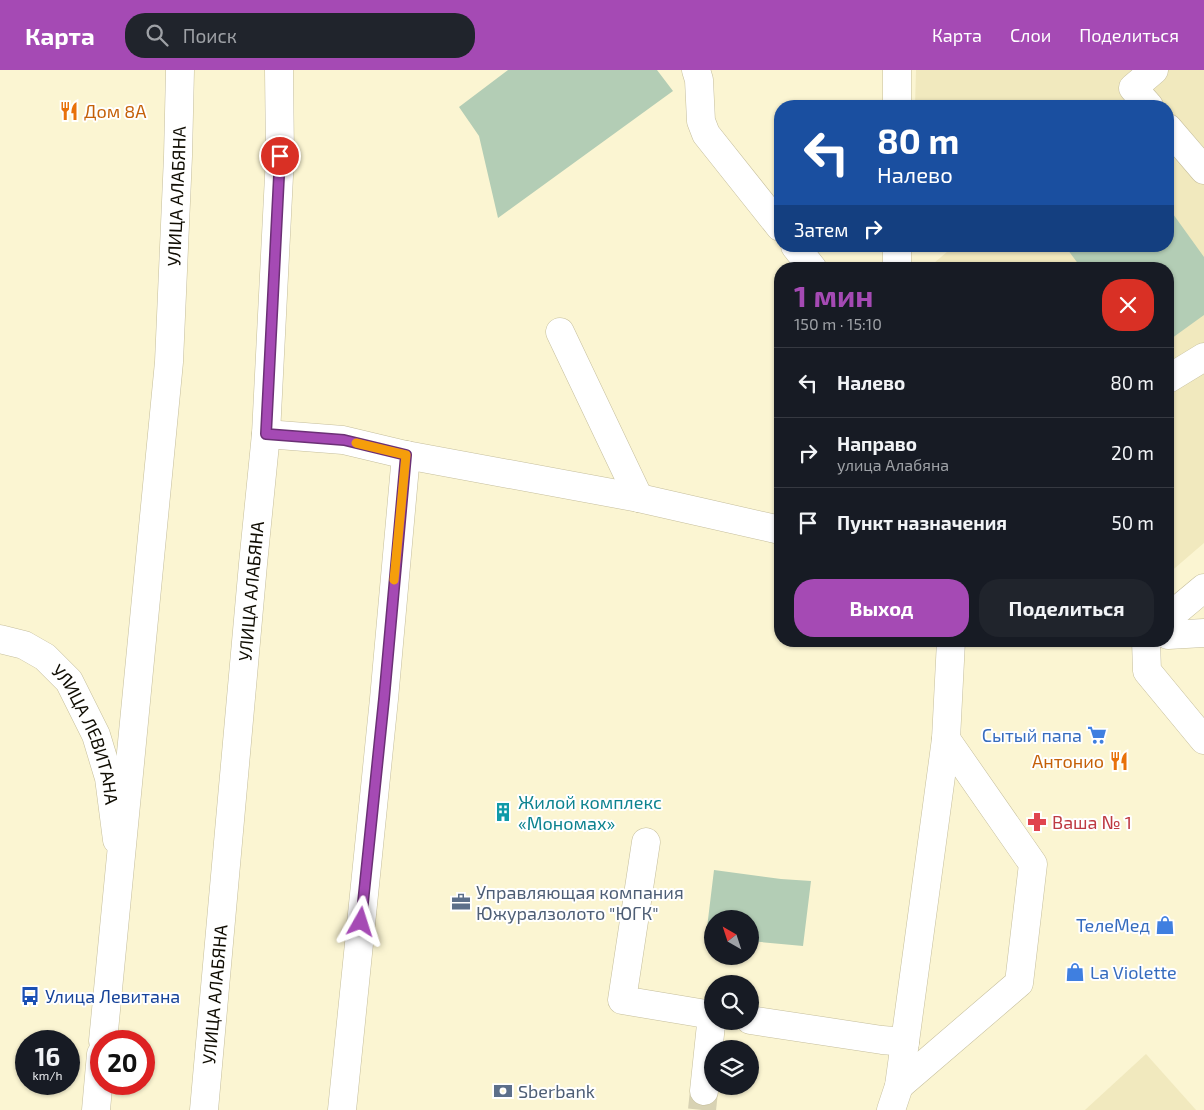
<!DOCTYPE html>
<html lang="ru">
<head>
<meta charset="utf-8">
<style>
	:root { --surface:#171b24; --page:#20242c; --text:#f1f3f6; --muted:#9ea1a6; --line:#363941; --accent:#a54ab4 }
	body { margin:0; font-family:"Exo 2",sans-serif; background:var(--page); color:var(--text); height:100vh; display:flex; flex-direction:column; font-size:19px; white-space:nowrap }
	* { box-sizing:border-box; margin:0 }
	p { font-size:16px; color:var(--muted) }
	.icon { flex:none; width:28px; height:28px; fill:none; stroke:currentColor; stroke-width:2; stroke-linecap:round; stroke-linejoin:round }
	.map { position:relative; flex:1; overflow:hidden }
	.side { position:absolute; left:774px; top:192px; width:400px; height:385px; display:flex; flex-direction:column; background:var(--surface); border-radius:20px; box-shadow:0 1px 4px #0004 }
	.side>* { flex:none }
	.banner { position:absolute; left:774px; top:30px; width:400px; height:152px; border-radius:20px; box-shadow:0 1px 4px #0004; background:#1a4fa0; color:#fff; overflow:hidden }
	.needle { width:32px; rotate:321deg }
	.tools { position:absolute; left:704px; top:840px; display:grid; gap:10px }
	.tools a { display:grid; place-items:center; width:55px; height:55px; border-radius:50%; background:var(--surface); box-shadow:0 1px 4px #0004; font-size:25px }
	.speed { position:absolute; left:15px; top:960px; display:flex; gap:10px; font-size:25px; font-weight:700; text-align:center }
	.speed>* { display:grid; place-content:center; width:65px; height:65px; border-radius:50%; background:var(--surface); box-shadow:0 1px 4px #0004; line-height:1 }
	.speed small { font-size:12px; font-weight:400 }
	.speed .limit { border:8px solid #d22; background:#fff; color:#111 }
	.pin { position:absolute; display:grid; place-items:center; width:42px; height:42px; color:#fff; margin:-21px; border:2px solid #fff; border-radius:50%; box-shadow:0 1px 5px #0007 }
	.me { position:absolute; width:55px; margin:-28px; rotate:6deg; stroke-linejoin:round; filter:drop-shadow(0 0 4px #0008) }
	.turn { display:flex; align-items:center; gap:18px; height:105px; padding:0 20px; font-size:22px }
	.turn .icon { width:65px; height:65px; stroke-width:2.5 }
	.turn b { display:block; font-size:35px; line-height:42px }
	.then { display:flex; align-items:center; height:48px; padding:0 20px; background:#0003; gap:10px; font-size:19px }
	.round { display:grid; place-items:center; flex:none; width:52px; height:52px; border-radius:20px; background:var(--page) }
	.headline { display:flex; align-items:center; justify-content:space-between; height:85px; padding:0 20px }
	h1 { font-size:30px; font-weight:700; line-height:38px; color:var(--accent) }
	.action { display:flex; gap:10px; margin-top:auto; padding:10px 20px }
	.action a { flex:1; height:58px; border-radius:20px; background:var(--accent); color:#fff; font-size:20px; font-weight:700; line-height:58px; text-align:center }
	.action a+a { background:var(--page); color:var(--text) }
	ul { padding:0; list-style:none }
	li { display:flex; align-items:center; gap:15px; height:70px; padding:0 20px; border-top:1px solid var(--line) }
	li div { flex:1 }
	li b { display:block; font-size:19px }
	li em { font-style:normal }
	header { display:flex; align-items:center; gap:30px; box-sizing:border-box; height:70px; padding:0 25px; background:var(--accent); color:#fff }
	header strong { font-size:24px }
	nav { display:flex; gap:28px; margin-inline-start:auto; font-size:18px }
	.search { width:350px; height:45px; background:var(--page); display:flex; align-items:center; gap:12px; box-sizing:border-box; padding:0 18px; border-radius:20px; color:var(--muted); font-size:19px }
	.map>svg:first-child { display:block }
</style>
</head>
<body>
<header>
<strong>Карта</strong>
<div class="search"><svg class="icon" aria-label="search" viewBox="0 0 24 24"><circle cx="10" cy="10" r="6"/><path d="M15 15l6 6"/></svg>Поиск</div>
<nav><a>Карта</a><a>Слои</a><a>Поделиться</a></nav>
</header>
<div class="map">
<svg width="1204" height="1040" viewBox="0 0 1204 1040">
	<rect width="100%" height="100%" fill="#fbf5d2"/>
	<g fill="#f1e9be">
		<path d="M916 0H1204V473L1168 504V199H927L954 176H1168V36H915Z"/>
		<path d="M1146 984 1196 1040H1085Z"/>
	</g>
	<g fill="#b3cdb5">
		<path d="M508 0H657L673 21 498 148 479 66 459 37Z"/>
		<path d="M1168 137 1204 187V245L1168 271V199H1082L1065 176H1168Z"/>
		<path d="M714 800 781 809 811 811 803 876 750 871V849H712V866H706Z"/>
	</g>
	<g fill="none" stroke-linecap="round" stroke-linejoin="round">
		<path stroke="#d8d2b3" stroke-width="28" stroke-dasharray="28 14" stroke-linecap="butt" d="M702 1040 704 1021"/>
		<g stroke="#c5be9c" stroke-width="29">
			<g id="minor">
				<path d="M696 0 699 10 701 51 706 64 780 157"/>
				<path d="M897 0V36"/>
				<path d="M1149 36 1133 18 1154 0"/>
				<path d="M1168 58 1204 100"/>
				<path d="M795 176 813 199"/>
				<path d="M897 199V176"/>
				<path d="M560 262 639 428"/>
				<path d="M1168 309 1204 287"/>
				<path d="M266 364 343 370 406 385 639 428 780 460"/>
				<path d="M1168 548 1204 518"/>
				<path d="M1168 565 1204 563"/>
				<path id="s1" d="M0 569 24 575 45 587 69 611 96 665 109 708 117 770"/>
				<path d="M1146 571 1147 601 1204 670"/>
				<path d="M646 772 622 930 712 945"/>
				<path d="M750 950 882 970 905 972"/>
				<path d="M899 1016 1019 913 1033 794 946 669"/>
				<path d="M704 1021 712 945"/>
				<path d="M342 1040 384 629 406 385"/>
				<path d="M891 1040 899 1016 946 669 951 571"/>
			</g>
		</g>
		<g stroke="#c5be9c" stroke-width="29">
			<g id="major">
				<path id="s2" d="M103 971 169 292 178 86 180 0"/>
				<path d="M96 1040 101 984"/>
				<path id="s3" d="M204 1040 253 494 266 364 280 86 279 0"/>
			</g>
		</g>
		<use href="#minor" stroke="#fff" stroke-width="28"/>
		<use href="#major" stroke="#fff" stroke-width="28"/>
	</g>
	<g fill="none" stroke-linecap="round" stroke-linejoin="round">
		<g stroke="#6b3075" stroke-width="12">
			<path id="route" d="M280 86 266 364 344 370 406 385 384 629 361 852"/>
		</g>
		<use href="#route" stroke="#a54ab4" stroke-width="9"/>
		<path stroke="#f59e0b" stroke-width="9" d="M356 373 406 385 394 510"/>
	</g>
	<defs>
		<g id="restaurant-bare" transform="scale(1.5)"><path d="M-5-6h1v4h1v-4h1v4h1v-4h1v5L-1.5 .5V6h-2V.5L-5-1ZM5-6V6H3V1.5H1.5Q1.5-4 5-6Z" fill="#e8710a" stroke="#fff" stroke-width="2.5" paint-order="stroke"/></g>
		<g id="supermarket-bare" transform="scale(1.5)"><path d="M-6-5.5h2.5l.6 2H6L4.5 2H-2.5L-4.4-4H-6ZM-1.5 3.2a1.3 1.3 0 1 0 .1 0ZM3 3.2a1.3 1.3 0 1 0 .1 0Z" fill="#3f7fe0" stroke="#fff" stroke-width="2.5" paint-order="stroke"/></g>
		<g id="building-bare" transform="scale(1.5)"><path d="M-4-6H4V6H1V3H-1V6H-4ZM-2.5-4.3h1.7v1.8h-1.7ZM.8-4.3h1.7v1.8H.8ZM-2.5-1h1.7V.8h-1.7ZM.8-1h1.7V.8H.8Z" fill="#0f9aa8" stroke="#fff" stroke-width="2.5" paint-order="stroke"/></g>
		<g id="pharmacy-bare" transform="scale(1.5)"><path d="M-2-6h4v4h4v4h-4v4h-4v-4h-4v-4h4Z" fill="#e0444e" stroke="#fff" stroke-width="2.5" paint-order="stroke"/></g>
		<g id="office-bare" transform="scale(1.5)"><path d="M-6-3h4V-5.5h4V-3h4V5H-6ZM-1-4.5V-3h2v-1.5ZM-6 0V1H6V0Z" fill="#5c6f8a" stroke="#fff" stroke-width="2.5" paint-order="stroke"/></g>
		<g id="shop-bare" transform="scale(1.5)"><path d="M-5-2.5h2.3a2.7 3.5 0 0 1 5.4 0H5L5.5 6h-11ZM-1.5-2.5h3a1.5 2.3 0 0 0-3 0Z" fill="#3f7fe0" stroke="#fff" stroke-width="2.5" paint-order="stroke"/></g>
		<g id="bus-bare" transform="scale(1.5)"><path d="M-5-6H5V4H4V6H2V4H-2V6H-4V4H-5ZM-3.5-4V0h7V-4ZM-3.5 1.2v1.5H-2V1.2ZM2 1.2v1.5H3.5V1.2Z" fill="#1a4fb4" stroke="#fff" stroke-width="2.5" paint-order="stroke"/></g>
		<g id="bank-bare" transform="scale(1.5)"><path d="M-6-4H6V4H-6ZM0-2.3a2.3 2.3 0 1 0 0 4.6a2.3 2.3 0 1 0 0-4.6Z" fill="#5c6f8a" stroke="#fff" stroke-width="2.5" paint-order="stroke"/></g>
	</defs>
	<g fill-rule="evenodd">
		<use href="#restaurant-bare" x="69" y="41"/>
		<use href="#supermarket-bare" x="1097" y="665"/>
		<use href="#restaurant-bare" x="1119" y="691"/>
		<use href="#building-bare" x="503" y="742"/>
		<use href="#pharmacy-bare" x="1037" y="752"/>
		<use href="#office-bare" x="461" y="832"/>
		<use href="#shop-bare" x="1165" y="855"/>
		<use href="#shop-bare" x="1075" y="902"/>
		<use href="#bus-bare" x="30" y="926"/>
		<use href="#bank-bare" x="503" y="1021"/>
	</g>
	<g text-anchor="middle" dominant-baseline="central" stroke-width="4" stroke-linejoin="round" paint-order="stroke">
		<g font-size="18" fill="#c56008" stroke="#fff" text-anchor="start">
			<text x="84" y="41">Дом 8А</text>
			<text x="1104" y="691" text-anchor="end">Антонио</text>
		</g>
		<g font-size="18" fill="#100d03" stroke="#fff">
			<text stroke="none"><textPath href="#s2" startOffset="848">УЛИЦА АЛАБЯНА</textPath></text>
			<text stroke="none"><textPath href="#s3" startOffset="521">УЛИЦА АЛАБЯНА</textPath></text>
			<text stroke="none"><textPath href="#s1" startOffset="139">УЛИЦА ЛЕВИТАНА</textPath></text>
			<text stroke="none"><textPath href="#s3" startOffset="116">УЛИЦА АЛАБЯНА</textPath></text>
		</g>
		<g font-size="18" fill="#366cbe" stroke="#fff" text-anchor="end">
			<text x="1082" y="665">Сытый папа</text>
			<text x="1150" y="855">ТелеМед</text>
			<text x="1090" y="902" text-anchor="start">La Violette</text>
		</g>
		<g font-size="18" fill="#0d838f" stroke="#fff" text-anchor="start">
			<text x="518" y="732">Жилой комплекс<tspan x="518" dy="21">«Мономах»</tspan></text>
		</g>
		<g font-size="18" fill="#be3a42" stroke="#fff" text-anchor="start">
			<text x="1052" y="752">Ваша № 1</text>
		</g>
		<g font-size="18" fill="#4e5e75" stroke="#fff" text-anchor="start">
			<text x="476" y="822">Управляющая компания<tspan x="476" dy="21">Южуралзолото "ЮГК"</tspan></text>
			<text x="518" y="1021">Sberbank</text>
		</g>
		<g font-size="18" fill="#164399" stroke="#fff" text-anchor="start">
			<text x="45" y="926">Улица Левитана</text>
		</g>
	</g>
</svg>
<div class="tools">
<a><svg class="needle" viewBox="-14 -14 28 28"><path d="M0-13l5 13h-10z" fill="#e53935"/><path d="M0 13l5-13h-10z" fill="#9ea1a6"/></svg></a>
<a><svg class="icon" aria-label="search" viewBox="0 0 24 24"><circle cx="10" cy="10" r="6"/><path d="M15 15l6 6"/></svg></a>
<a><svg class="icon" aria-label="layers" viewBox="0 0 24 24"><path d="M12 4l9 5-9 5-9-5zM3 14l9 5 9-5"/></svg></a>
</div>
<div class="speed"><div>16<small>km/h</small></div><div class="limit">20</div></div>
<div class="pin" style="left:280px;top:86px;background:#d93025"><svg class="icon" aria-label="arrive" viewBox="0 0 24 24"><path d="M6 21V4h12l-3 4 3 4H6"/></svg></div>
<svg class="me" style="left:361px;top:852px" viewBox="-20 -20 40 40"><path d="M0-17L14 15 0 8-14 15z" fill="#a54ab4" stroke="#fff" stroke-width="4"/></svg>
<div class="banner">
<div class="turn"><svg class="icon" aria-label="left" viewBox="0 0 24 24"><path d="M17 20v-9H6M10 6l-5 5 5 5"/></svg><div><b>80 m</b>Налево</div></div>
<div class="then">Затем<svg class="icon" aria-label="right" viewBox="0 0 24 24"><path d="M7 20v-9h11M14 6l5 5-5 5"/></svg></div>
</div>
<section class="side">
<div class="headline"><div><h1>1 мин</h1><p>150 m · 15:10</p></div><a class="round" style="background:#d93025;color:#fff"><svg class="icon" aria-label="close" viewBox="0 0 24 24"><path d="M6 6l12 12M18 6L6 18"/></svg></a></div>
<ul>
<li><svg class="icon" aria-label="left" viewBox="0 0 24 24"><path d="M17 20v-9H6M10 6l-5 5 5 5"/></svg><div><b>Налево</b></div><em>80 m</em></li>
<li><svg class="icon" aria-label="right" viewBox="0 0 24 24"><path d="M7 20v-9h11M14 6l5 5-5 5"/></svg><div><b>Направо</b><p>улица Алабяна</p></div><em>20 m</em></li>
<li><svg class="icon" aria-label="arrive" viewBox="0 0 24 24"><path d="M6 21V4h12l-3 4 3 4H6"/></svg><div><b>Пункт назначения</b></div><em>50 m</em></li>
</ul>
<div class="action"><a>Выход</a><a>Поделиться</a></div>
</section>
</div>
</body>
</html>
